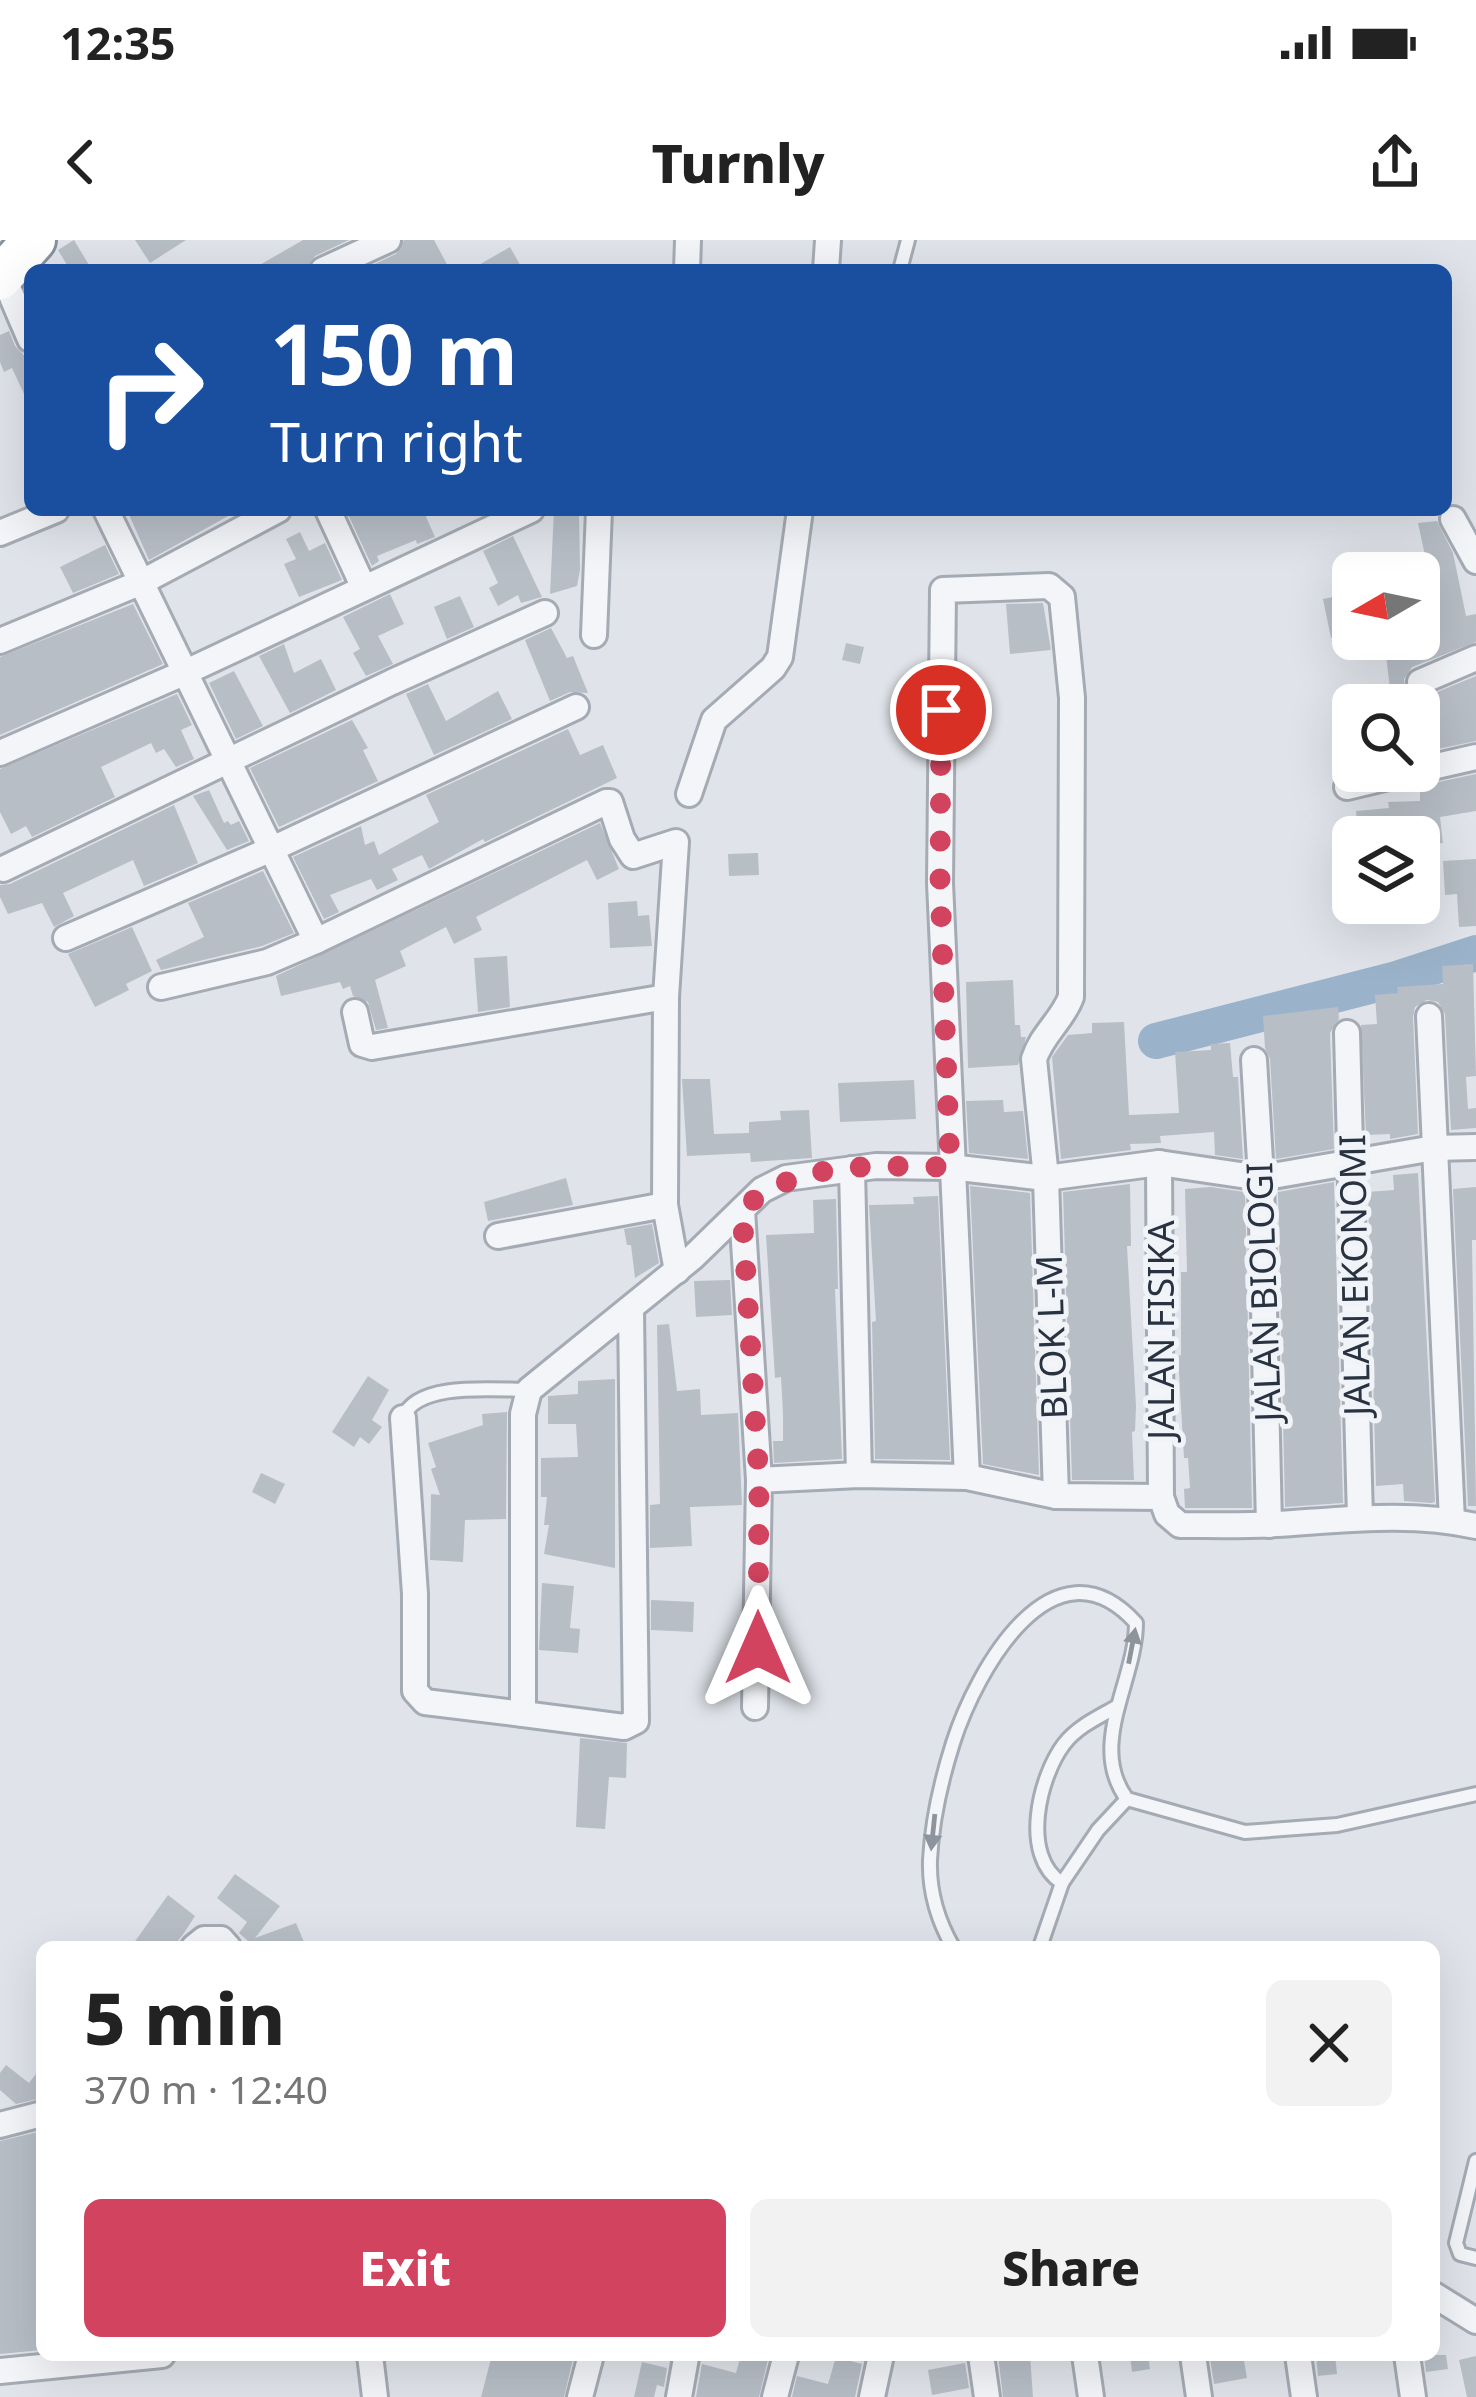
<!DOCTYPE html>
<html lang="en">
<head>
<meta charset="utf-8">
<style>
	:root { --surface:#fff; --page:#f2f2f2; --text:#222; --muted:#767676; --accent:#d1435e }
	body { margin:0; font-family:"Noto Sans",sans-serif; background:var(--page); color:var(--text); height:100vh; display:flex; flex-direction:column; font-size:45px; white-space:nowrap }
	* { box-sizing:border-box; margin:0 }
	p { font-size:39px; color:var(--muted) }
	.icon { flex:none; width:66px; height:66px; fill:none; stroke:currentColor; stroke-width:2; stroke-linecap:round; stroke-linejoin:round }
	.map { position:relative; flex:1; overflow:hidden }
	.sheet { position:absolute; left:36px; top:1701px; width:1404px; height:420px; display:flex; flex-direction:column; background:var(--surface); border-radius:18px; box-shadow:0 12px 48px #0002 }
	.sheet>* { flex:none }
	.banner { position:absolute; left:24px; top:24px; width:1428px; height:252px; border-radius:18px; box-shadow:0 12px 48px #0002; background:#1a4fa0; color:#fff; overflow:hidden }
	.needle { width:78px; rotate:261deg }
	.buttons { position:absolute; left:1332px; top:312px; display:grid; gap:24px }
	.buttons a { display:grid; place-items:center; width:108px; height:108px; border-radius:18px; background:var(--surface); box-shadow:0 12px 48px #0002; font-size:60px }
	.pin { position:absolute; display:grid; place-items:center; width:102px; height:102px; color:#fff; margin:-51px; border:6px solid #fff; border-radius:50%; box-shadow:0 3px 12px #0007 }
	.me { position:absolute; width:132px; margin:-66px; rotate:0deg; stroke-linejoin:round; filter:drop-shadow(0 0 9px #0008) }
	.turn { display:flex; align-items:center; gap:42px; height:252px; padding:0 48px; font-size:54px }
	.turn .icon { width:156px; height:156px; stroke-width:2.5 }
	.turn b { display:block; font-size:84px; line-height:102px }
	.round { display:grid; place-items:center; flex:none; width:126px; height:126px; border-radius:18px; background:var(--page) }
	.overview { display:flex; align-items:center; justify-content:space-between; height:204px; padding:0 48px }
	h1 { font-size:72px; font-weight:800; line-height:90px }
	.button { display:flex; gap:24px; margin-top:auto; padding:24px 48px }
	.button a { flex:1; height:138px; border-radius:18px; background:var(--accent); color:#fff; font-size:48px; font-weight:800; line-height:138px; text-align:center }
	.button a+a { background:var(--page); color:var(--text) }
	.status { display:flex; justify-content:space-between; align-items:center; height:84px; padding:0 60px; background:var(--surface); direction:ltr }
	.status svg { height:33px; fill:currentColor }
	header { display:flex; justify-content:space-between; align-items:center; height:156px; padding:0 48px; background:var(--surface); font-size:54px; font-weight:800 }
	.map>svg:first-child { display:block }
</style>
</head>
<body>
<div class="status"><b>12:35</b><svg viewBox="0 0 49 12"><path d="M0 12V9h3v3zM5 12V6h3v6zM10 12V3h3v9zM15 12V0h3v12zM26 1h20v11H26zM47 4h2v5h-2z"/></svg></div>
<header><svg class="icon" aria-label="back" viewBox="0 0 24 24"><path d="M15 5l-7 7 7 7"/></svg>Turnly<svg class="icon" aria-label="share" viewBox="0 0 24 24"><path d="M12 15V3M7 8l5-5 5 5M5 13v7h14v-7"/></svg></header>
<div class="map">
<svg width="1476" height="2157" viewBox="0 0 1476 2157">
	<rect width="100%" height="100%" fill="#e0e4ea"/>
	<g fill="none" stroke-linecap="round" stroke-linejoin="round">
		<path stroke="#9bb3ca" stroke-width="36" d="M1156 801 1393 740 1476 713"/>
	</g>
	<g fill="#b7bec6">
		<path d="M74 0 92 30H70L58 10Z"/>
		<path d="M135 0H186L150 23Z"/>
		<path d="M303 0H349L315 16 307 30H251Z"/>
		<path d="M404 0H434L450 30H362L396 14Z"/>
		<path d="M510 7 523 30H470Z"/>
		<path d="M9 91 15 106 30 121V167L12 128 4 132 0 122V95Z"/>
		<path d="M127 270H239L149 320Z"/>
		<path d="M346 270H423L435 297 417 304 416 300 377 316 379 321 372 326Z"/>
		<path d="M554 270H579L580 330 577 346 550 354Z"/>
		<path d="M1437 281 1453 313 1466 376 1476 374V402L1412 427 1404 439 1405 447 1411 456 1425 457 1476 436V501L1419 513V465H1392L1384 399H1419V335L1429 334 1418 283Z"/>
		<path d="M300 292 309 311 325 303 342 340 299 357 284 324 296 319 286 299Z"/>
		<path d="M513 296 542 357 521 363 518 355 498 366 489 348 498 343 483 311Z"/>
		<path d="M105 305 119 334 73 353 60 327Z"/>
		<path d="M1353 353V393L1331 398 1323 359Z"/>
		<path d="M390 354 404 384 378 396 393 424 366 436 353 413 360 409 343 377Z"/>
		<path d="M460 356 474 387 447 399 434 367Z"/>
		<path d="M1043 363 1051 410 1010 414 1006 364Z"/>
		<path d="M133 364 163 424 0 495V417Z"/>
		<path d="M551 388 567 418 573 416 588 453 570 452 550 461 525 400Z"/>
		<path d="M846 403 864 407 860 424 842 420Z"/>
		<path d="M284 404 294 433 321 419 336 450 290 473 259 416Z"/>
		<path d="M234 431 263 486 236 499 209 443Z"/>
		<path d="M428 444 446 481 498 451 512 479 434 515 406 454Z"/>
		<path d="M177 454 192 485 181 490 194 519 176 527 164 509 156 513 151 503 101 527 115 557 32 597 26 586 11 594 0 572V529Z"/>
		<path d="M352 480 368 508 363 510 378 541 279 587 250 528Z"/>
		<path d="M1353 487V529L1335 533 1332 490Z"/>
		<path d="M568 489 580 515 603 505 617 538 485 602 483 599 429 629 422 615 392 629 398 640 377 650 371 639 330 655 339 672 324 679 293 617 361 586 365 605 374 601 379 615 439 582 426 555Z"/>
		<path d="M1476 534V571L1440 577 1443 603 1419 605V597H1358L1356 571 1389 568 1388 562 1420 561V546Z"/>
		<path d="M209 550 224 583 228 581 231 585 239 581 249 601 227 610 193 556Z"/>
		<path d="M174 565 198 623 144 646 133 620 63 653 74 676 54 687 42 663 8 674 0 657V645L10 644Z"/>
		<path d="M600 583 619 629 597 640 587 620 476 677 482 690 454 704 446 687 400 711 406 726 375 740 388 788 376 790 368 762 353 756 350 746 343 749 340 742 281 756 276 736Z"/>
		<path d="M758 613 759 635 729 636 728 614Z"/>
		<path d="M1476 619V686L1459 687 1457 654 1445 655 1443 621Z"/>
		<path d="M263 631 294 693 262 706 161 730 156 720 204 697 188 663Z"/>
		<path d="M637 661 638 676 649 675 652 706 610 708 608 663Z"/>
		<path d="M132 687 152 731 126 744 129 750 95 767 68 714Z"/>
		<path d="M507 716 510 767 478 772 474 718Z"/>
		<path d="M1473 724 1476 836 1466 837 1468 869 1476 868V888L1451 890 1445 774 1438 762 1427 760 1415 767 1413 777 1418 894 1390 899V894L1366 895 1361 785 1377 784 1375 755 1398 753 1397 747 1443 744 1442 726Z"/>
		<path d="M1013 740 1015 785H1020L1021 797H1026L1018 825 968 828 966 742Z"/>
		<path d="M1338 767 1339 779 1330 793 1334 909 1276 919 1270 819 1265 808 1263 776Z"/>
		<path d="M1124 782 1129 875 1179 873 1175 812 1211 810V804L1230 803 1233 837H1238L1243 919 1215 915 1214 892 1160 896 1161 903 1130 904 1131 910 1061 919 1052 817 1068 795 1092 793V783Z"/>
		<path d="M682 839H710L714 894 749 893V882L781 880 780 871 809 870 812 918 751 922 750 913 687 916Z"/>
		<path d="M914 840 916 879 840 882 838 843Z"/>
		<path d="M1003 860 1004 872 1023 871 1028 919 969 913 966 861Z"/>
		<path d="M1418 933 1435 1262 1431 1263 1404 1261 1403 1244 1376 1246 1368 952 1394 950 1393 935Z"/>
		<path d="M566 938 573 965 488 981 484 962Z"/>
		<path d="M1334 942 1343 1263 1285 1267 1278 952Z"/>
		<path d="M1130 944 1131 1006H1127L1136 1166 1135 1191 1132 1192 1134 1240H1072L1063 952Z"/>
		<path d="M970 946 1030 953 1039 1235 983 1224Z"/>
		<path d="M1211 947 1245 952 1252 1268H1185L1184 1249 1190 1248 1188 1218H1184L1178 1116 1181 1115V1032H1187L1185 949Z"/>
		<path d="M1476 947V1000H1472L1476 1266H1468L1453 949Z"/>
		<path d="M938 956 950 1220 875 1219 872 1082 876 1081 869 965 914 964 913 957Z"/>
		<path d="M836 959 838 1049H835L842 1219 774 1223 773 1201H783V1174L781 1137 775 1138 766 995 814 993 813 960Z"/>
		<path d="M652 984 659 1023 635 1038 631 1005H627L624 989Z"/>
		<path d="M730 1040 732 1075 696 1077 694 1041Z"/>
		<path d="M669 1084 677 1151 700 1149 701 1175 738 1173 742 1265 690 1267 692 1306 650 1308V1265L660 1264 657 1085Z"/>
		<path d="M368 1136 389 1150 372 1180 382 1187 369 1204 360 1197 354 1207 332 1192Z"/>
		<path d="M615 1139V1328L544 1314 549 1285H544L547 1257H541V1218L578 1217 576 1184H548V1156L578 1154V1141Z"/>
		<path d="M507 1172 506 1279 465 1280 463 1322 430 1320 431 1254 440 1255 431 1229 436 1227 428 1203 483 1185 482 1174Z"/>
		<path d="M261 1233 285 1244 275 1264 252 1252Z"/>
		<path d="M542 1343 574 1346 570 1388 580 1389 578 1413 539 1410Z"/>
		<path d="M651 1360 694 1362 693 1392 651 1390Z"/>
		<path d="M580 1498 627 1503 626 1538 609 1537 605 1589 576 1587Z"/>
		<path d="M235 1634 280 1666 255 1698 296 1683 306 1707H244L248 1701 239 1693 247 1682 217 1658Z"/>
		<path d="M168 1655 195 1676 184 1693 173 1707H131Z"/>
		<path d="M6 1825 29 1843 42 1826V1858L16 1864 0 1850V1833Z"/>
		<path d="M42 1891V2110L0 2114V1901Z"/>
		<path d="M492 2115H574L564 2157H481Z"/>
		<path d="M741 2115H769L759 2157H696L702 2124 736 2133Z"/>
		<path d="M998 2115H1030L1033 2157H1003Z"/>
		<path d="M1130 2115H1148L1150 2129 1132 2132Z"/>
		<path d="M1243 2115 1247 2138 1214 2144 1210 2118Z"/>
		<path d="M1316 2115H1335L1337 2134 1318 2136Z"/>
		<path d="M1424 2115H1446L1448 2129 1426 2132Z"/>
		<path d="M1476 2116V2157H1467L1459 2120Z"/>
		<path d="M836 2117 862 2124 855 2157H792L797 2136 828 2144Z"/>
		<path d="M642 2122 667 2128 664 2147 657 2145 654 2157H634Z"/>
		<path d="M965 2123 969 2148 932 2155 928 2130Z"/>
	</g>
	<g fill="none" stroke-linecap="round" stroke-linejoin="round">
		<g stroke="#a5abb4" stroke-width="18">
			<g id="lane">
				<path d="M900 30 908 0"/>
				<path d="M403 1178C416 1141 496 1150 528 1150"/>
				<path d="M1118 1466C1099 1477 1078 1486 1064 1504 1039 1537 1020 1616 1062 1643L1098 1590 1127 1559"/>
				<path d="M953 1707C938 1681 929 1651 930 1620 932 1580 941 1541 953 1503 976 1431 1053 1292 1136 1383 1136 1441 1087 1505 1127 1559L1245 1592 1337 1585 1476 1554"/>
				<path d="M1040 1707 1062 1643"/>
				<path d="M1476 1921 1456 2003 1460 2014 1476 2018"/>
			</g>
		</g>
		<g stroke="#a5abb4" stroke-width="30">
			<g id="street">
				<path d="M323 30 388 0"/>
				<path d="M687 30 688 0"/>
				<path d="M826 30 828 0"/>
				<path d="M3 36 30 99"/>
				<path d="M106 270 316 701 267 722 161 747"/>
				<path d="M328 270 363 346"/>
				<path d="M1453 279 1476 321"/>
				<path d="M0 293 56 270"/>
				<path d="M594 395 599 270"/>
				<path d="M0 401 142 342 278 270"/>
				<path d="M1420 442 1476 418"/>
				<path d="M0 513 186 432 531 270"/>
				<path d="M1419 530 1476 517"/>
				<path d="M1347 547 1414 531"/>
				<path d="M689 554 714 480 773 428 780 417 800 270"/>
				<path d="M3 629 392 442 545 373"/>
				<path d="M66 698 274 608 576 467"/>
				<path d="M316 701 606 562H610L622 599 633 616 676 602 666 757 665 965 677 1031"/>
				<path d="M355 772 362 804 372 807 666 757"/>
				<path d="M1429 776 1452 1281"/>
				<path d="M1347 793 1360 1278"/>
				<path d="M1254 820 1261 938 1269 1285"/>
				<path d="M1159 923 1161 1257"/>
				<path d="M852 929 859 1235"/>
				<path d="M742 970 759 1240 755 1467"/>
				<path d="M498 996 665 965"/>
				<path d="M631 1068 636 1481 624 1487 523 1474V1174L529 1150 693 1017 762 950 786 938 876 926 950 927 1046 938 1159 923 1261 938 1434 908 1476 907"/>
				<path d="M403 1178 415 1354V1451L425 1462 523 1474"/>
				<path d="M967 1237 940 643 943 350 1049 346 1062 357 1072 458 1071 757C1062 781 1042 794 1034 819L1046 938 1056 1256"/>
				<path d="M759 1240 859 1235 967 1237 1056 1256 1161 1257 1167 1274 1180 1285C1212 1285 1244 1286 1276 1284 1342 1280 1411 1271 1476 1286"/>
				<path d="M194 1707 204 1699H221L228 1707"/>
				<path d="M0 1885 42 1874"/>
				<path d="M1434 2055 1476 2081"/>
				<path d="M370 2115 375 2157"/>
				<path d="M981 2115 987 2157"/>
				<path d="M1085 2115 1091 2157"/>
				<path d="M1193 2115 1199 2157"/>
				<path d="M1298 2115 1304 2157"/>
				<path d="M1407 2115 1413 2157"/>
				<path d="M0 2131 162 2115"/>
				<path d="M580 2157 591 2115"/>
				<path d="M679 2157 686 2118"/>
				<path d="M775 2157 786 2115"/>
				<path d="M872 2157 881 2115"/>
			</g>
		</g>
		<g stroke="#8792a0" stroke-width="48">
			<path id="highway" d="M0 38 34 0"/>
		</g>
		<use href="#lane" stroke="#f3f5f8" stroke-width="12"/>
		<use href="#street" stroke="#f3f5f8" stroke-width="24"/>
		<use href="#highway" stroke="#fff" stroke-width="42"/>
	</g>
	<defs><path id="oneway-solid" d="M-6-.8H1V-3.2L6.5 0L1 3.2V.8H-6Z" transform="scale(3)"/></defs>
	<g fill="#8e949c">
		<use href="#oneway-solid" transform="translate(1132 1406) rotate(-79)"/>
		<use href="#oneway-solid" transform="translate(933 1592) rotate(96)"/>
	</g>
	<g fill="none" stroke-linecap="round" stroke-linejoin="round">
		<path stroke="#d1435e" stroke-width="21" stroke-dasharray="0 37.8" d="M758 1408 759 1240 742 970C796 919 879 926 950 927L940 643 941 470"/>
	</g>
	<g text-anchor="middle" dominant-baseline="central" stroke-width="10" stroke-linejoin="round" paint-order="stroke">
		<g font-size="36" fill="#293241" stroke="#f0f3f7">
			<text transform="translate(1354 1035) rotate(-91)">JALAN EKONOMI</text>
			<text transform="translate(1263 1052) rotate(-92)">JALAN BIOLOGI</text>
			<text transform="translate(1160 1090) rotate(-90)">JALAN FISIKA</text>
			<text transform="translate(1051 1097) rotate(-92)">BLOK L-M</text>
		</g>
	</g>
</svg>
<div class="buttons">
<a><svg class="needle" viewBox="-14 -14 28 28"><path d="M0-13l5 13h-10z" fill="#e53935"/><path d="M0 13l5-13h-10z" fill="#767676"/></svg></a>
<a><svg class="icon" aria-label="search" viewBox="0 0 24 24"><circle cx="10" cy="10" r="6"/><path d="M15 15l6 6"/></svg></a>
<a><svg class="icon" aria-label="layers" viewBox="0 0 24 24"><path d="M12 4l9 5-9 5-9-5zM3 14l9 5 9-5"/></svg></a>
</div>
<div class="pin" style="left:941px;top:470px;background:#d93025"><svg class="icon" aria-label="arrive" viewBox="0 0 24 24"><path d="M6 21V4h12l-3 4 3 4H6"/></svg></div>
<svg class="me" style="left:758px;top:1408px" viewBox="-20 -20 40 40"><path d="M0-17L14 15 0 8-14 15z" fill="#d1435e" stroke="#fff" stroke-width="4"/></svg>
<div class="banner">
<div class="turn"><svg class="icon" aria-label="right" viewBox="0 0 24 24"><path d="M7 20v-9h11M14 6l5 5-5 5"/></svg><div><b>150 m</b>Turn right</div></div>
</div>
<section class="sheet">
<div class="overview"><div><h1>5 min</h1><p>370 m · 12:40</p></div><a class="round"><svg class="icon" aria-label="close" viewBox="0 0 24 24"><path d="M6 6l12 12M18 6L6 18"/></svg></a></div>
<div class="button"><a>Exit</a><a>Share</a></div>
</section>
</div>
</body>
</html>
